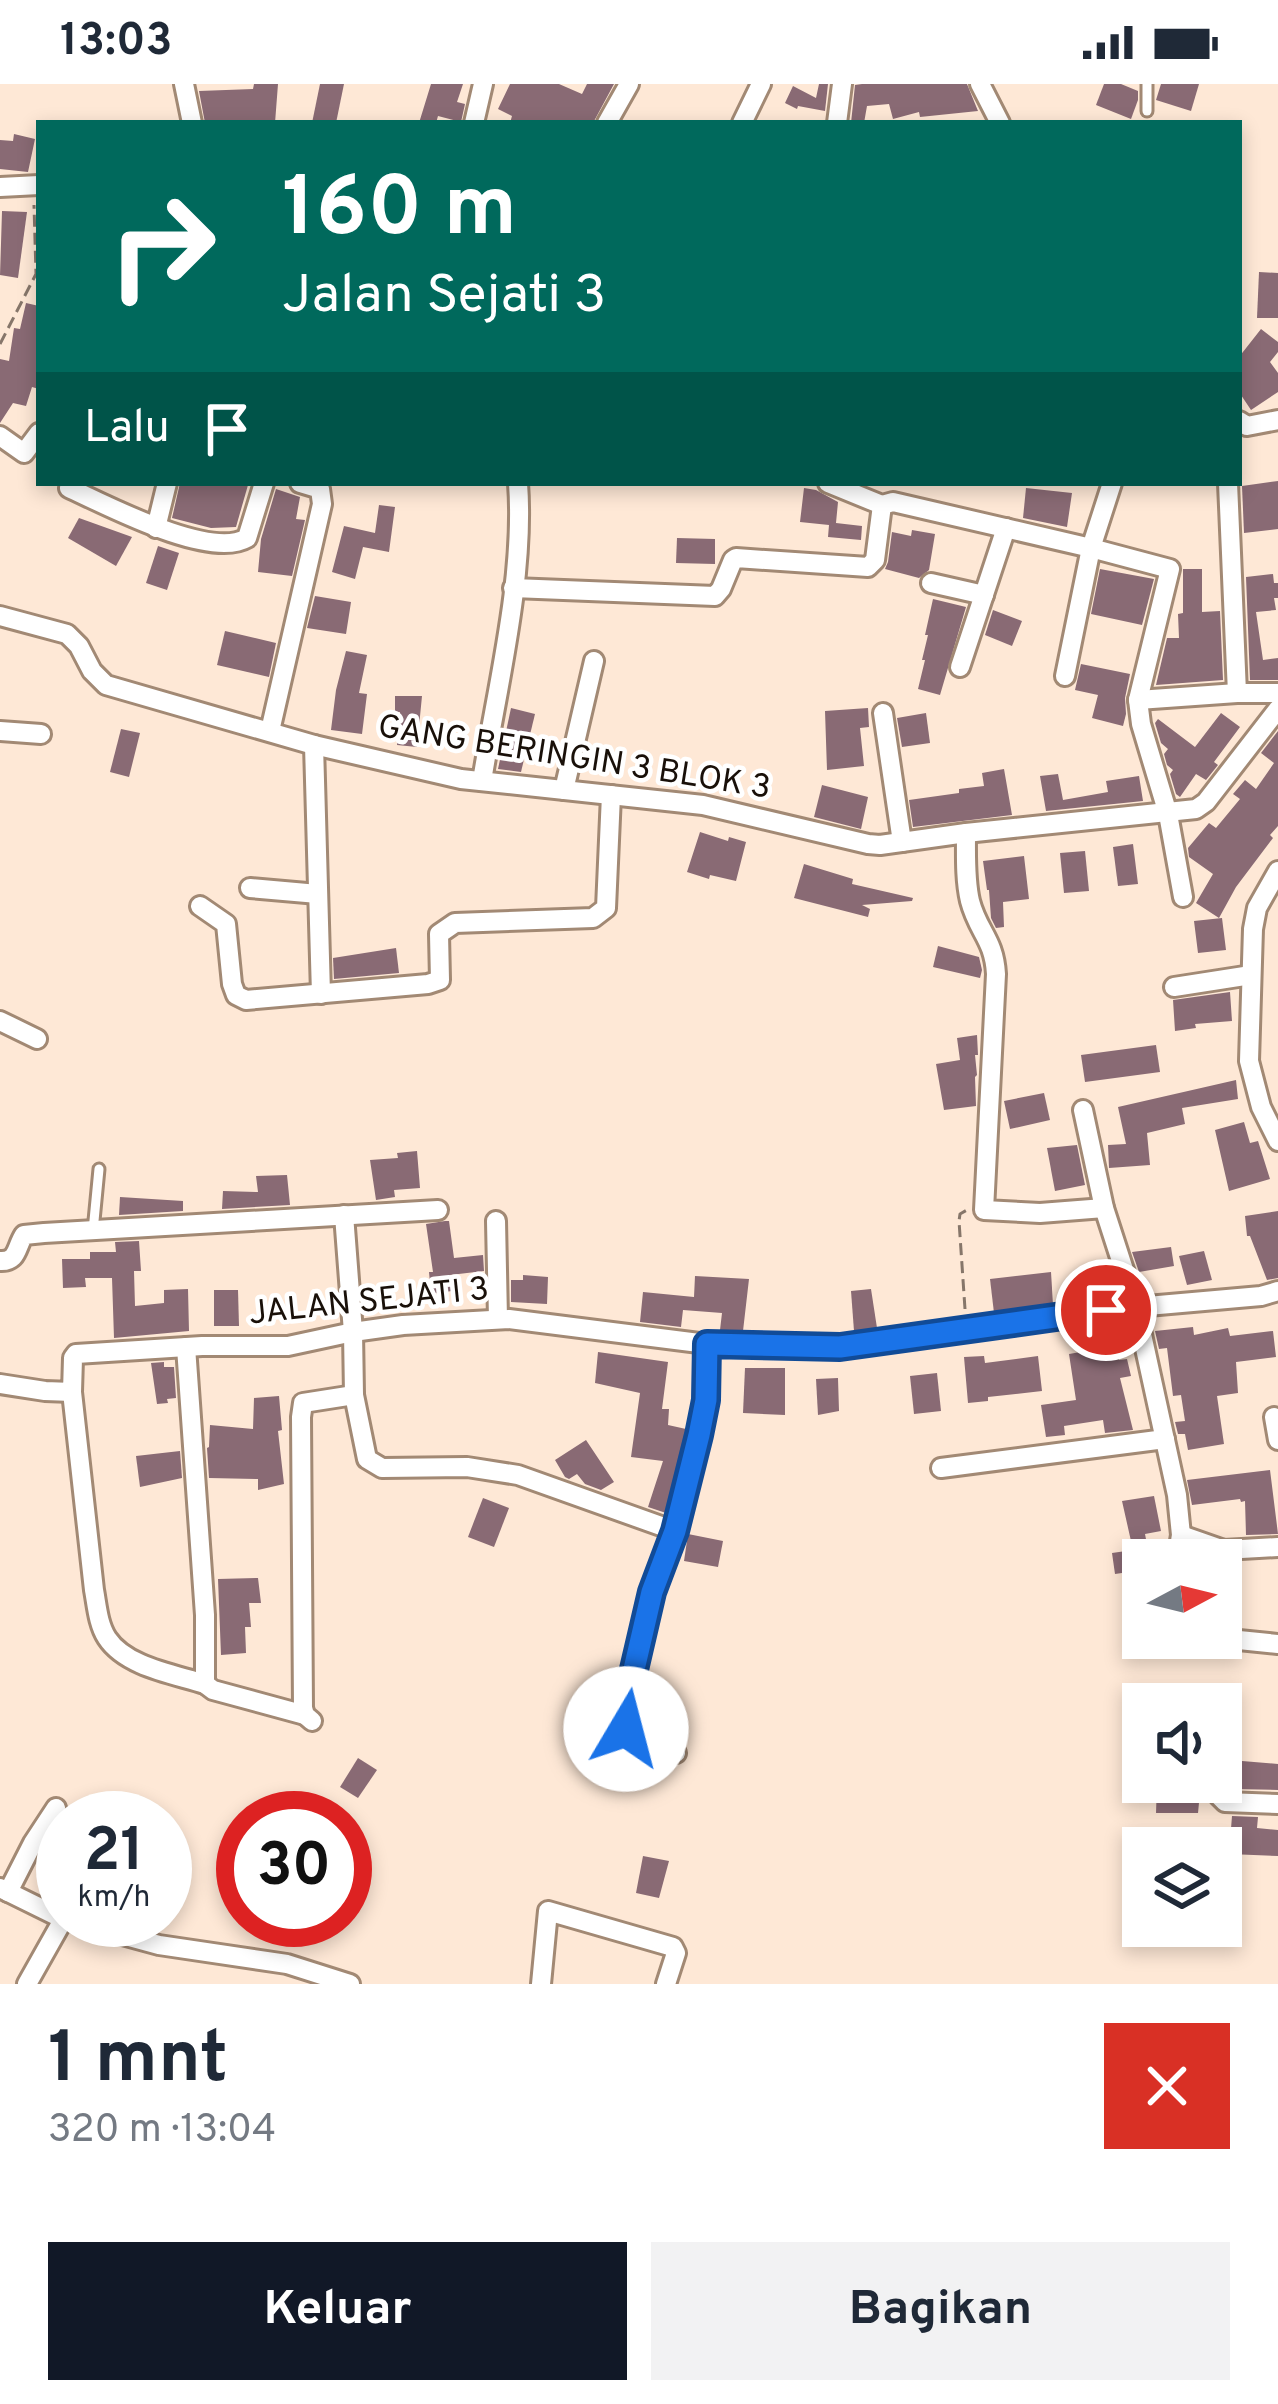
<!DOCTYPE html>
<html lang="id">
<head>
<meta charset="utf-8">
<style>
	:root { --surface:#fff; --page:#f2f2f3; --text:#1f2937; --muted:#747a83; --accent:#111827 }
	body { margin:0; font-family:Overpass,sans-serif; background:var(--page); color:var(--text); height:100vh; display:flex; flex-direction:column; font-size:45px; white-space:nowrap }
	* { box-sizing:border-box; margin:0 }
	p { font-size:39px; color:var(--muted) }
	.icon { flex:none; width:66px; height:66px; fill:none; stroke:currentColor; stroke-width:2; stroke-linecap:round; stroke-linejoin:round }
	.map { position:relative; height:1900px; overflow:hidden }
	.sheet { display:flex; flex-direction:column; background:var(--surface); flex:1 }
	.sheet>* { flex:none }
	.banner { position:absolute; left:36px; top:36px; width:1206px; height:366px; border-radius:0px; box-shadow:0 6px 18px #0003; background:#00695c; color:#fff; overflow:hidden }
	.needle { width:78px; rotate:83deg }
	.tools { position:absolute; left:1122px; top:1455px; display:grid; gap:24px }
	.tools a { display:grid; place-items:center; width:120px; height:120px; border-radius:0px; background:var(--surface); box-shadow:0 6px 18px #0003; font-size:60px }
	.speed { position:absolute; left:36px; top:1707px; display:flex; gap:24px; font-size:60px; font-weight:700; text-align:center }
	.speed>* { display:grid; place-content:center; width:156px; height:156px; border-radius:50%; background:var(--surface); box-shadow:0 6px 18px #0003; line-height:1 }
	.speed small { font-size:30px; font-weight:400 }
	.speed .limit { border:18px solid #d22; background:#fff; color:#111 }
	.pin { position:absolute; display:grid; place-items:center; width:102px; height:102px; color:#fff; margin:-51px; border:6px solid #fff; border-radius:50%; box-shadow:0 3px 12px #0007 }
	.me { position:absolute; width:132px; margin:-66px; rotate:8deg; stroke-linejoin:round; filter:drop-shadow(0 0 9px #0008) }
	.turn { display:flex; align-items:center; gap:42px; height:252px; padding:0 48px; font-size:54px }
	.turn .icon { width:156px; height:156px; stroke-width:2.5 }
	.turn b { display:block; font-size:84px; line-height:102px }
	.then { display:flex; align-items:center; height:114px; padding:0 48px; background:#0003; gap:24px; font-size:45px }
	.round { display:grid; place-items:center; flex:none; width:126px; height:126px; border-radius:0px; background:var(--page) }
	.overview { display:flex; align-items:center; justify-content:space-between; height:204px; padding:0 48px }
	h1 { font-size:72px; font-weight:700; line-height:90px }
	.cta { display:flex; gap:24px; margin-top:auto; padding:24px 48px }
	.cta a { flex:1; height:138px; border-radius:0px; background:var(--accent); color:#fff; font-size:48px; font-weight:700; line-height:138px; text-align:center }
	.cta a+a { background:var(--page); color:var(--text) }
	.status { display:flex; justify-content:space-between; align-items:center; height:84px; padding:0 60px; background:var(--surface); direction:ltr }
	.status svg { height:33px; fill:currentColor }
	.map>svg:first-child { display:block }
</style>
</head>
<body>
<div class="status"><b>13:03</b><svg viewBox="0 0 49 12"><path d="M0 12V9h3v3zM5 12V6h3v6zM10 12V3h3v9zM15 12V0h3v12zM26 1h20v11H26zM47 4h2v5h-2z"/></svg></div>
<div class="map">
<svg width="1278" height="1900" viewBox="0 0 1278 1900">
	<rect width="100%" height="100%" fill="#fee8d6"/>
	<g fill="#896a74">
		<path d="M254 0H278L275 39H205L199 7 253 5Z"/>
		<path d="M320 0H344L336 39H312Z"/>
		<path d="M431 0H463L457 18 465 20 461 38 438 32 436 39H419Z"/>
		<path d="M510 0H559L582 10 587 0H614L593 39H510L512 32 498 25Z"/>
		<path d="M819 0H828L825 27 798 22 797 25 785 19 793 2 816 14Z"/>
		<path d="M862 0H967L978 27 920 33 919 28 893 35 889 20 867 22 864 39H851L855 1Z"/>
		<path d="M1104 0H1121L1138 7V16L1131 35 1096 21Z"/>
		<path d="M1161 0H1199L1191 27 1156 16Z"/>
		<path d="M14 50 35 55 28 88 0 85V56L13 57Z"/>
		<path d="M2 127 27 128 18 194 0 191Z"/>
		<path d="M1259 188 1278 189V234H1257Z"/>
		<path d="M26 219 39 222V305L32 303 26 322 13 319 0 339V275L9 277 14 244 20 245Z"/>
		<path d="M1261 245 1278 258V268L1270 278 1278 289V308L1251 326 1239 308V273Z"/>
		<path d="M1278 397V445L1244 449 1242 402Z"/>
		<path d="M180 399 248 401 236 443 211 444 172 434Z"/>
		<path d="M804 404 816 406 838 418 836 439 862 442 861 456 828 453 829 441 800 438Z"/>
		<path d="M1026 404 1072 409 1067 443 1023 434Z"/>
		<path d="M276 405 300 413 296 435 305 436 292 492 258 488 261 455Z"/>
		<path d="M379 421 395 423 389 468 363 463 355 495 332 488 344 442 375 449Z"/>
		<path d="M79 434 132 453 116 482 68 454Z"/>
		<path d="M912 446 935 450 929 486 919 494 885 485 888 478 892 448 911 452Z"/>
		<path d="M677 454 715 455V480L676 479Z"/>
		<path d="M158 462 179 469 167 506 146 499Z"/>
		<path d="M1100 485 1154 495 1142 541 1091 530Z"/>
		<path d="M1183 485H1202V528L1220 527 1223 596 1156 601 1167 554H1179L1178 530 1183 529Z"/>
		<path d="M1273 490 1274 499H1278V514H1274L1276 526 1256 528 1263 576 1278 574V596H1250L1246 493Z"/>
		<path d="M315 512 351 518 346 550 307 544Z"/>
		<path d="M933 515 966 523 940 611 918 605 925 576H922L928 551H925Z"/>
		<path d="M993 526 1022 537 1012 562 985 551Z"/>
		<path d="M225 547 276 559 269 593 217 581Z"/>
		<path d="M346 567 367 571 359 609 367 610 362 650 331 646 336 606Z"/>
		<path d="M1081 580 1130 590 1125 614 1126 630 1123 642 1092 634 1098 611 1075 606Z"/>
		<path d="M395 612H422L417 663 397 661 400 628H395Z"/>
		<path d="M511 624 535 630 521 688 498 685Z"/>
		<path d="M868 624 869 643 860 644 864 682 827 686 825 627Z"/>
		<path d="M926 629 930 659 902 663 897 634Z"/>
		<path d="M1221 629 1240 643 1214 678 1218 681 1206 696 1196 690 1180 713 1176 710 1170 690 1173 686 1167 681 1164 670 1168 665 1161 659 1155 639 1158 635 1195 663Z"/>
		<path d="M121 645 140 649 129 693 110 688Z"/>
		<path d="M1278 647V742L1270 751 1273 754 1236 803 1219 834 1196 819 1213 790 1189 773 1188 764 1209 739 1216 744 1240 715 1233 710 1245 696 1256 705 1274 679 1261 669Z"/>
		<path d="M1004 685 1012 731 913 743 909 716 959 709V705L984 702 982 689Z"/>
		<path d="M1058 690 1063 716 1108 708 1106 697 1139 692 1143 717 1046 727 1040 692Z"/>
		<path d="M822 701 868 713 861 745 814 733Z"/>
		<path d="M700 748 728 757 729 753 746 758 736 797 710 791 709 795 687 788Z"/>
		<path d="M1133 760 1138 800 1118 802 1113 763Z"/>
		<path d="M1085 767 1089 807 1064 809 1060 769Z"/>
		<path d="M1024 772 1029 815 1003 818 1004 843 996 844 991 834 989 806H987L983 777Z"/>
		<path d="M804 780 853 795 852 800 913 814 912 817 862 821 870 825 868 833 794 814Z"/>
		<path d="M1222 834 1226 866 1198 869 1194 837Z"/>
		<path d="M938 862 979 873 982 886 980 894 933 883Z"/>
		<path d="M396 864 399 889 334 895 333 874Z"/>
		<path d="M1230 908 1232 937 1195 940 1196 944 1175 947 1173 916Z"/>
		<path d="M977 951 978 971H975L977 991 975 993 976 1022 944 1026 936 980 960 976 957 954Z"/>
		<path d="M1156 961 1160 988 1085 998 1081 971Z"/>
		<path d="M1236 996 1238 1015 1182 1024 1185 1040 1147 1049 1150 1081 1109 1084 1108 1061 1126 1060 1118 1023Z"/>
		<path d="M1044 1009 1050 1036 1010 1045 1004 1017Z"/>
		<path d="M1244 1038 1250 1059 1258 1057 1270 1095 1229 1107 1215 1046Z"/>
		<path d="M1077 1061 1085 1101 1055 1107 1047 1064Z"/>
		<path d="M417 1067 420 1104 394 1106 395 1113 376 1116 370 1076 398 1074 397 1069Z"/>
		<path d="M287 1091 290 1121 222 1125 223 1107 258 1108 256 1092Z"/>
		<path d="M120 1113 183 1117V1127L119 1131Z"/>
		<path d="M1278 1127V1194L1267 1196 1250 1152H1247L1245 1132Z"/>
		<path d="M445 1137H449L454 1174 483 1171 484 1187 450 1191 452 1207 431 1210 429 1188H433L426 1140Z"/>
		<path d="M139 1157 141 1187H134L135 1222 164 1219V1206L188 1205 189 1247 114 1254 112 1194H85L86 1203 63 1204 62 1175H90V1168H116L115 1158Z"/>
		<path d="M1171 1163 1174 1182 1139 1188 1132 1168Z"/>
		<path d="M1204 1167 1212 1196 1187 1201 1179 1172Z"/>
		<path d="M1051 1188 1053 1221 994 1229 990 1195Z"/>
		<path d="M523 1191 548 1193 547 1220 511 1218V1196H523Z"/>
		<path d="M695 1192 749 1195 743 1247 720 1246 722 1229 683 1226 681 1243 640 1238 643 1208 694 1213Z"/>
		<path d="M871 1205 877 1244 854 1247 851 1207Z"/>
		<path d="M214 1206H238L239 1242H214Z"/>
		<path d="M1193 1243 1194 1251 1228 1244 1230 1252 1273 1247 1276 1273 1236 1278 1238 1309 1217 1312 1224 1360 1188 1366 1185 1350H1178L1175 1338 1185 1337 1181 1311 1173 1312 1167 1264 1159 1265 1155 1247Z"/>
		<path d="M1117 1254 1119 1276 1127 1275 1131 1292 1120 1294 1133 1346 1105 1349 1103 1336 1064 1342 1065 1351 1046 1353 1041 1321 1076 1316 1069 1270 1092 1266 1091 1257Z"/>
		<path d="M598 1268 668 1278 662 1325H669L668 1341 686 1345 666 1429 648 1423 663 1377 631 1373 640 1309 595 1299Z"/>
		<path d="M984 1272 985 1279 1038 1272 1042 1307 988 1313V1317L968 1319 964 1273Z"/>
		<path d="M164 1278V1283H174L176 1314 167 1315 168 1319 157 1320 151 1279Z"/>
		<path d="M745 1284H785V1331L743 1329Z"/>
		<path d="M937 1289 941 1327 914 1330 910 1292Z"/>
		<path d="M838 1294 839 1327 818 1331 816 1295Z"/>
		<path d="M279 1312 282 1346 278 1347 284 1400 258 1406V1395L209 1394 207 1364 209 1363 210 1341 253 1345 254 1314Z"/>
		<path d="M586 1356 614 1398 601 1406 585 1400 577 1390 569 1395 565 1393 555 1376Z"/>
		<path d="M180 1367 182 1394 140 1403 136 1372Z"/>
		<path d="M1270 1386 1278 1450 1246 1451 1245 1417 1241 1418 1240 1415 1192 1421 1187 1396Z"/>
		<path d="M1154 1412 1161 1447 1145 1450 1150 1476H1143V1486L1115 1490 1112 1469 1133 1466 1122 1417Z"/>
		<path d="M483 1414 509 1424 494 1463 468 1453Z"/>
		<path d="M688 1450 723 1457 718 1483 684 1477Z"/>
		<path d="M258 1494 261 1519H249L251 1543H245L246 1569 221 1571 218 1495Z"/>
		<path d="M358 1674 377 1686 358 1714 340 1703Z"/>
		<path d="M1230 1676 1278 1680V1706L1232 1705 1229 1689Z"/>
		<path d="M1157 1698H1201L1198 1729H1156Z"/>
		<path d="M1232 1732 1258 1733 1257 1744 1278 1746V1772L1229 1770Z"/>
		<path d="M643 1772 669 1777 659 1814 636 1809Z"/>
	</g>
	<g fill="none" stroke-linecap="round" stroke-linejoin="round">
		<g stroke="#a28974" stroke-width="15">
			<g id="lane">
				<path d="M1147 27V0"/>
				<path d="M93 1147 99 1085"/>
			</g>
		</g>
		<g stroke="#a28974" stroke-width="24">
			<g id="street">
				<path d="M184 0 192 39"/>
				<path d="M980 0 1000 39"/>
				<path d="M474 39 483 0"/>
				<path d="M607 39 629 0"/>
				<path d="M742 39 761 0"/>
				<path d="M837 39 842 0"/>
				<path d="M0 103 39 101"/>
				<path d="M1239 337 1247 342 1278 336"/>
				<path d="M0 352 24 369 39 349"/>
				<path d="M828 399 882 421 893 418 1091 464 1170 485 1138 616 1141 640 1168 730 1183 813"/>
				<path d="M1228 399 1237 609"/>
				<path d="M69 404C106 421 210 476 247 454L264 399"/>
				<path d="M156 444 167 399"/>
				<path d="M931 499 984 511"/>
				<path d="M513 504 715 512 721 505 733 476 736 474 868 483 875 476 882 421"/>
				<path d="M0 532 67 550 79 562 92 587 106 601 314 661 461 695 703 721 868 760 880 761 966 749 1196 725 1206 718 1278 625"/>
				<path d="M960 583 1006 444"/>
				<path d="M1065 592 1091 464 1112 399"/>
				<path d="M1138 616 1237 609H1278"/>
				<path d="M883 629 902 758"/>
				<path d="M0 647 41 650"/>
				<path d="M270 647 322 420 320 405 300 399"/>
				<path d="M314 661 321 910"/>
				<path d="M482 697C497 603 525 494 518 399"/>
				<path d="M564 706 594 577"/>
				<path d="M966 749C966 771 965 796 970 817 978 848 994 855 996 890L984 1126 1040 1129 1104 1124"/>
				<path d="M1278 787 1257 824 1253 845 1249 977 1261 1023 1278 1057"/>
				<path d="M250 804 318 810"/>
				<path d="M200 822 226 840 232 900 236 911 246 916 428 900 440 896 439 850 455 839 593 834 606 824 611 711"/>
				<path d="M1174 903 1251 891"/>
				<path d="M0 937 37 955"/>
				<path d="M1083 1026 1104 1124 1136 1223 1177 1411 1181 1451 1177 1476"/>
				<path d="M344 1131 353 1248 354 1311 367 1375 382 1384 467 1383 518 1391 675 1447"/>
				<path d="M496 1137 498 1235"/>
				<path d="M0 1177C18 1178 16 1163 24 1151L44 1149 438 1126"/>
				<path d="M186 1263 205 1531V1600L213 1606 305 1631"/>
				<path d="M0 1300 45 1307 72 1308 73 1274 76 1270 202 1262H288L353 1248 403 1241 509 1235 715 1261 840 1263 1136 1223 1261 1212 1278 1207"/>
				<path d="M72 1308 94 1506C97 1522 98 1540 107 1554 126 1583 174 1590 205 1600"/>
				<path d="M1274 1333 1278 1356"/>
				<path d="M941 1384 1165 1355"/>
				<path d="M1181 1451 1224 1466 1278 1463"/>
				<path d="M1224 1466 1225 1546 1229 1555 1278 1560"/>
				<path d="M312 1637 305 1631 303 1624 301 1333 303 1319 354 1311"/>
				<path d="M676 1669 639 1663 625 1645 632 1593 652 1508 675 1447 699 1351 706 1316 707 1260"/>
				<path d="M1219 1698V1712L1225 1718 1278 1720"/>
				<path d="M0 1804 63 1835"/>
				<path d="M8 1808 33 1759 56 1724"/>
				<path d="M67 1836 159 1861 287 1880 350 1900"/>
				<path d="M27 1900 63 1836"/>
				<path d="M541 1900 548 1827 673 1863 676 1869 666 1900"/>
			</g>
		</g>
		<g stroke="#86766a" stroke-width="3" stroke-dasharray="12 6" stroke-linecap="butt">
			<path d="M0 260 36 190 34 121"/>
			<path d="M965 1225 959 1137 960 1130 967 1126"/>
		</g>
		<use href="#lane" stroke="#fff" stroke-width="9"/>
		<use href="#street" stroke="#fff" stroke-width="18"/>
	</g>
	<g fill="none" stroke-linecap="round" stroke-linejoin="round">
		<g stroke="#114b97" stroke-width="30">
			<path id="route" d="M626 1645 632 1594 652 1508 675 1447 699 1351 706 1316 707 1260 840 1263 1106 1226"/>
		</g>
		<use href="#route" stroke="#1a73e8" stroke-width="21"/>
	</g>
	<g text-anchor="middle" dominant-baseline="central" stroke-width="9" stroke-linejoin="round" paint-order="stroke">
		<g font-size="33" fill="#191009" stroke="#fff">
			<text transform="translate(574 675) rotate(9)">GANG BERINGIN 3 BLOK 3</text>
			<text transform="translate(369 1219) rotate(-6)">JALAN SEJATI 3</text>
		</g>
	</g>
</svg>
<div class="tools">
<a><svg class="needle" viewBox="-14 -14 28 28"><path d="M0-13l5 13h-10z" fill="#e53935"/><path d="M0 13l5-13h-10z" fill="#747a83"/></svg></a>
<a><svg class="icon" aria-label="sound" viewBox="0 0 24 24"><path d="M4 9h4l5-4v14l-5-4H4zM17 9q2 3 0 6"/></svg></a>
<a><svg class="icon" aria-label="layers" viewBox="0 0 24 24"><path d="M12 4l9 5-9 5-9-5zM3 14l9 5 9-5"/></svg></a>
</div>
<div class="speed"><div>21<small>km/h</small></div><div class="limit">30</div></div>
<div class="pin" style="left:1106px;top:1226px;background:#d93025"><svg class="icon" aria-label="arrive" viewBox="0 0 24 24"><path d="M6 21V4h12l-3 4 3 4H6"/></svg></div>
<svg class="me" style="left:626px;top:1645px" viewBox="-20 -20 40 40"><circle r="19" fill="#fff"/><path d="M0-13L10 11 0 6-10 11z" fill="#1a73e8"/></svg>
<div class="banner">
<div class="turn"><svg class="icon" aria-label="right" viewBox="0 0 24 24"><path d="M7 20v-9h11M14 6l5 5-5 5"/></svg><div><b>160 m</b>Jalan Sejati 3</div></div>
<div class="then">Lalu<svg class="icon" aria-label="arrive" viewBox="0 0 24 24"><path d="M6 21V4h12l-3 4 3 4H6"/></svg></div>
</div>
</div>
<section class="sheet">
<div class="overview"><div><h1>1 mnt</h1><p>320 m · 13:04</p></div><a class="round" style="background:#d93025;color:#fff"><svg class="icon" aria-label="close" viewBox="0 0 24 24"><path d="M6 6l12 12M18 6L6 18"/></svg></a></div>
<div class="cta"><a>Keluar</a><a>Bagikan</a></div>
</section>
</body>
</html>
